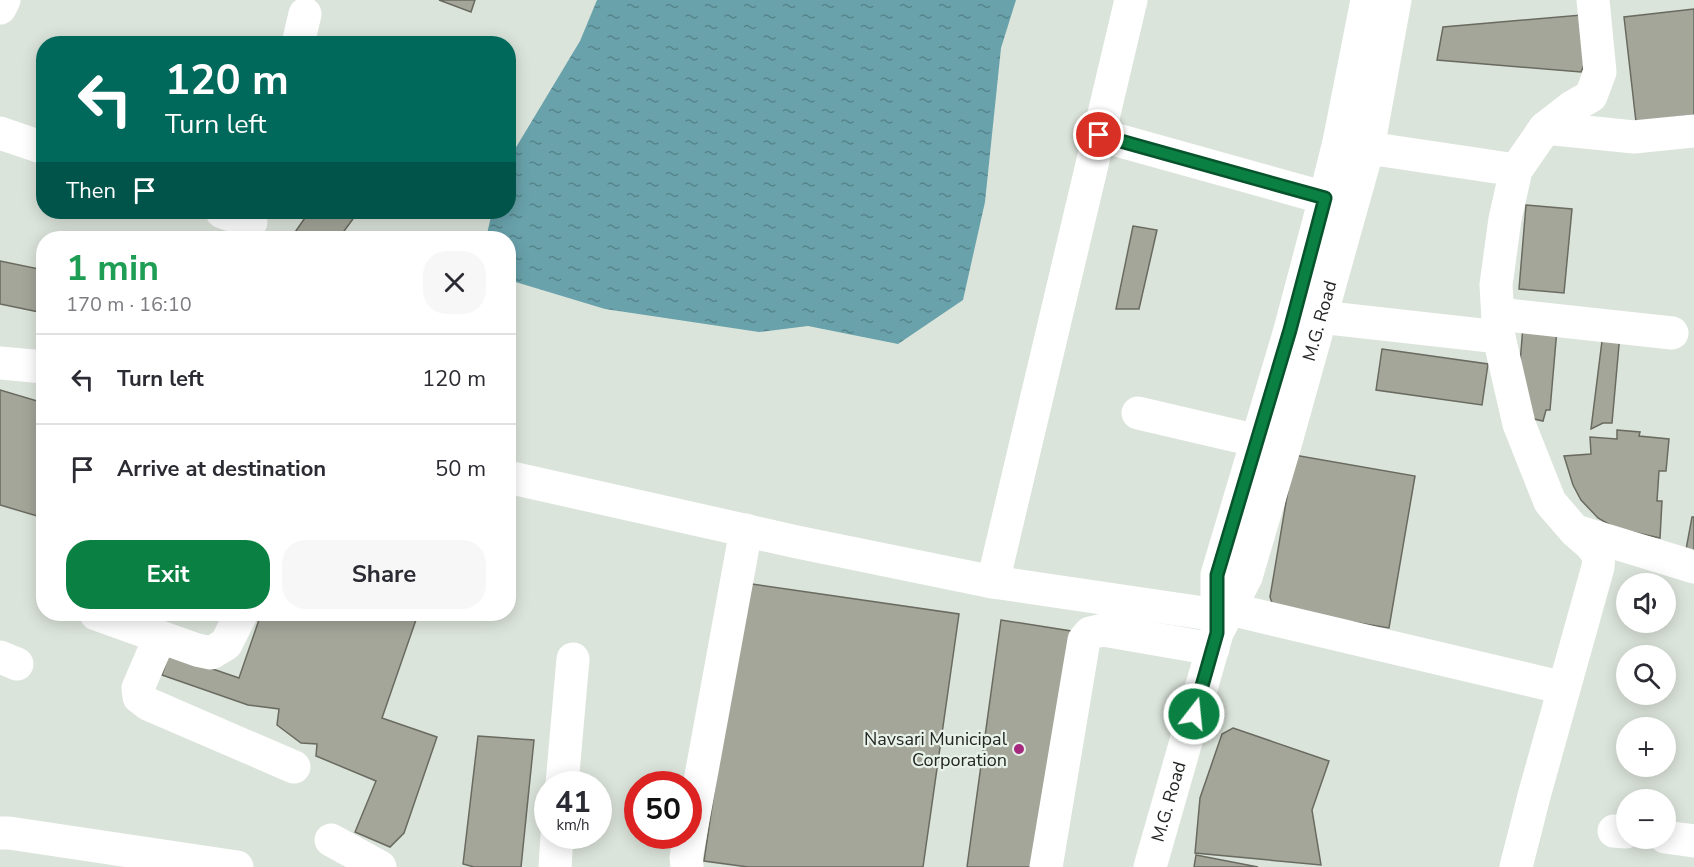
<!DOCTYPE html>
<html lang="en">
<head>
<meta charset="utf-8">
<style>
	:root { --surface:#fff; --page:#f7f7f7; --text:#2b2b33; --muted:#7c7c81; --line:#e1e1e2; --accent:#0b8043 }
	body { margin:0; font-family:"Nunito Sans",sans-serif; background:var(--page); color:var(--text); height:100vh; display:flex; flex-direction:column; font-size:22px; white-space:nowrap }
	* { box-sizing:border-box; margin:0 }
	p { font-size:20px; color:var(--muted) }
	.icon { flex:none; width:33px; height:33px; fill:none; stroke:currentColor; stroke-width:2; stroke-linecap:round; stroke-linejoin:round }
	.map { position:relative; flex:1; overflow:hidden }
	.drawer { position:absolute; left:36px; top:231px; width:480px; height:390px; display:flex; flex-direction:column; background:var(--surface); border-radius:24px; box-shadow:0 3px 15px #0003 }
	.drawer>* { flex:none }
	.top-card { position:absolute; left:36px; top:36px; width:480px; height:183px; border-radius:24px; box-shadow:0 3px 15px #0003; background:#00695c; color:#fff; overflow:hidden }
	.tools { position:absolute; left:1616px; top:573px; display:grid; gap:12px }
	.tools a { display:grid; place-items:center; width:60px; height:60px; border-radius:50%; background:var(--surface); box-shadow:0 3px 15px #0003; font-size:30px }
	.speed { position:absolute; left:534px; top:771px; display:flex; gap:12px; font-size:30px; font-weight:700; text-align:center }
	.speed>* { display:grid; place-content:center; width:78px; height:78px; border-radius:50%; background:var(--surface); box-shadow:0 3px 15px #0003; line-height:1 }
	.speed small { font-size:15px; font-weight:400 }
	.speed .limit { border:9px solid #d22; background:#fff; color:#111 }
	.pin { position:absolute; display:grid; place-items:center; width:51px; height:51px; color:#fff; margin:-26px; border:3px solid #fff; border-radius:50%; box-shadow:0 2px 6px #0007 }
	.me { position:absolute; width:66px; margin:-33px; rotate:16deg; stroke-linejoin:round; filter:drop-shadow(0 0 4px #0008) }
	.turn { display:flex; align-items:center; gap:21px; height:126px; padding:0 30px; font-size:27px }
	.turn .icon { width:78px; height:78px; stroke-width:2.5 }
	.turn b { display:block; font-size:42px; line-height:51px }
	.then { display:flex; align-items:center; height:57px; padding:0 30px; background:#0003; gap:12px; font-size:22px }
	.round { display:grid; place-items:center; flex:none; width:63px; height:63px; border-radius:24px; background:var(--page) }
	.headline { display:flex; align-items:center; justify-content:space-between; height:102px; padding:0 30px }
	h1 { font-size:36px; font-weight:700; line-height:45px; color:#1e9e55 }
	.button { display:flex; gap:12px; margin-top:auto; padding:12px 30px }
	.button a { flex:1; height:69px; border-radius:24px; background:var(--accent); color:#fff; font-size:24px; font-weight:700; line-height:69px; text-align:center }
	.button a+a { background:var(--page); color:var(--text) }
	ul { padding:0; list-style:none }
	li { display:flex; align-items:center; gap:18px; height:90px; padding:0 30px; border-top:2px solid var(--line) }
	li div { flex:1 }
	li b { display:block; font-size:22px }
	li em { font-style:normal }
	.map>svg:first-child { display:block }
</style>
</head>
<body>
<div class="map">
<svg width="1694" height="867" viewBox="0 0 1694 867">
	<defs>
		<pattern id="water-ripples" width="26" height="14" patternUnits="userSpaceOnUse" patternTransform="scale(1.5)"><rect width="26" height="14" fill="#69a2ab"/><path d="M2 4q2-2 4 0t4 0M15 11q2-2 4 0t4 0" fill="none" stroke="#56848b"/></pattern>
	</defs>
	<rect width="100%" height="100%" fill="#dbe4db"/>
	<path fill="url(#water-ripples)" d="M597 0H1016L1001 48 985 202 963 300 898 344 808 326 759 332 605 309 509 280 508 238H486L492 212H508L509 159 580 41Z"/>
	<g fill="#a5a69a" stroke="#6a6b60" stroke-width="1.5">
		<path d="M439 0H475L471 12Z"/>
		<path d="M1694 9V115L1636 122 1624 17Z"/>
		<path d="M1593 14 1591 48 1581 72 1437 60 1443 27Z"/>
		<path d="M1526 205 1572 209 1564 293 1519 289Z"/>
		<path d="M309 212H358L339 238H291Z"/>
		<path d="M1133 226 1157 230 1139 309H1116Z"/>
		<path d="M0 261 44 270V313L0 304Z"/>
		<path d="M1523 326 1557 329 1550 410H1546L1543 421 1534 419 1519 376Z"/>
		<path d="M1603 333 1620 334 1612 423H1603L1591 429Z"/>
		<path d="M1382 349 1488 364 1482 405 1376 390Z"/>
		<path d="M0 390 44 403V518L0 505Z"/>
		<path d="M1617 430 1640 432 1639 436 1669 439 1666 471H1659L1657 501H1662L1660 538 1615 528 1598 518 1581 500 1573 485 1564 456 1591 454 1590 437 1617 439Z"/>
		<path d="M1294 455 1415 476 1389 628 1274 609 1270 597Z"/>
		<path d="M1692 517H1694V556L1685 555Z"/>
		<path d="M745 583 959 614 923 867H748L704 861Z"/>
		<path d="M261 614H418L382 718 437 737 404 833 390 847 355 832 376 781 316 756 317 744 301 743 277 725 279 709 248 705 162 675 169 654 239 678Z"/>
		<path d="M1001 620 1071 631 1038 867H967Z"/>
		<path d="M1233 728 1329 761 1312 810 1321 865 1195 853 1200 798 1222 734Z"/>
		<path d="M478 736 534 740 521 867H474L463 864Z"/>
		<path d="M1196 855 1258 867H1194Z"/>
	</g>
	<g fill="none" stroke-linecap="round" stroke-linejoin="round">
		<g stroke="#fff" stroke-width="33">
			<path d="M0 8 4 0"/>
			<path d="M298 44 305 14"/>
			<path d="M1545 128 1634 137 1694 131"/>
			<path d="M0 133 44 148"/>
			<path d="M1099 135 1325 198"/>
			<path d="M1368 148 1516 170"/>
			<path d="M222 212 251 222"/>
			<path d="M1498 314 1672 333"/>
			<path d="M1320 317 1499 337"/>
			<path d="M0 363 44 367"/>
			<path d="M1138 413 1258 441"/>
			<path d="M508 477 797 542 993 582 1217 615"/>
			<path d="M1576 531 1694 567"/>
			<path d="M993 582 1131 0"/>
			<path d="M1230 609 1564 688"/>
			<path d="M96 614 197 650 211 653 226 644 241 614"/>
			<path d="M160 637 138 688 139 697 148 704 294 767"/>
			<path d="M0 657 17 664"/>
			<path d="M562 784 573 659"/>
			<path d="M1614 831 1626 832"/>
			<path d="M1665 837 1694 841"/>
			<path d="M331 840 380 867"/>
			<path d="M555 867 557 836"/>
			<path d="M687 867 686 858 746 530"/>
			<path d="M1046 867 1084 640 1090 633 1103 630 1213 649"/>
			<path d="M1516 867 1534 796 1598 567 1599 555 1590 544 1575 531 1550 502 1519 424 1499 337 1496 285 1505 219 1516 170 1545 128 1572 107 1591 96 1600 72 1593 0"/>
		</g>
		<g stroke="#fff" stroke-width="33">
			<path d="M1217 629V575L1290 330 1325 198 1339 142 1367 0"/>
			<path d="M0 833H9L237 867"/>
			<path id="s1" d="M1150 867 1217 633 1246 577 1285 445 1368 148 1395 0"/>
		</g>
	</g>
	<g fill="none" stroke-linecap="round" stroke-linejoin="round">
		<g stroke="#07532c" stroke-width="15">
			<path id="route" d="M1099 135 1325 198 1290 330 1217 575V633L1194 714"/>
		</g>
		<use href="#route" stroke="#0b8043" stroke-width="10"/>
	</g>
	<circle fill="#a3287e" stroke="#e8f2e8" stroke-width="2" cx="1019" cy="749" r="6"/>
	<g text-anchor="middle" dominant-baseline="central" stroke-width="4.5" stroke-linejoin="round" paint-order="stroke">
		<g font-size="18" fill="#242724" stroke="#e8f2e8">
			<text stroke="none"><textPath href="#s1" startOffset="573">M.G. Road</textPath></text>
			<text stroke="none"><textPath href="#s1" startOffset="68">M.G. Road</textPath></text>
		</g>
		<g font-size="18" fill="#242724" stroke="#e8f2e8" text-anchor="end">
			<text x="1007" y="739">Navsari Municipal<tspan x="1007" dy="21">Corporation</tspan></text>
		</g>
	</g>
</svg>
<div class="tools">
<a><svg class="icon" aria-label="sound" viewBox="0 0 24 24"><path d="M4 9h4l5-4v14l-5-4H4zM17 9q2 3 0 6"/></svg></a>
<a><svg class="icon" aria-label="search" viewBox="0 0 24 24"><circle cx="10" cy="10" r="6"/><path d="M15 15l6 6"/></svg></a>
<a>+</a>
<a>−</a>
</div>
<div class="speed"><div>41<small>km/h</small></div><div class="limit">50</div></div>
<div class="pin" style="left:1099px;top:135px;background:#d93025"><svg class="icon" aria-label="arrive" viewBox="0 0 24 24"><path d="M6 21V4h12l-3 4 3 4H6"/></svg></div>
<svg class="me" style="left:1194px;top:714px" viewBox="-20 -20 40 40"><circle r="17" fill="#0b8043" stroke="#fff" stroke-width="3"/><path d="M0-11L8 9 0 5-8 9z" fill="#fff"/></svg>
<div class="top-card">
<div class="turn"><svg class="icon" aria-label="left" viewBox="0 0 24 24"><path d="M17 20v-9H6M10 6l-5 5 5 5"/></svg><div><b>120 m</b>Turn left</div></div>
<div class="then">Then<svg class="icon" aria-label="arrive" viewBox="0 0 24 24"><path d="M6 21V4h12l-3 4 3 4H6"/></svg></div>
</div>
<section class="drawer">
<div class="headline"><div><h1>1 min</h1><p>170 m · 16:10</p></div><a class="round"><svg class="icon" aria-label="close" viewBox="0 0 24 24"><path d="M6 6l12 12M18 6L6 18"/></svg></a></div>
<ul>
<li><svg class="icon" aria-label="left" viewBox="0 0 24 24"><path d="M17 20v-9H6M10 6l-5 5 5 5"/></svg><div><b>Turn left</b></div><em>120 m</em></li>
<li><svg class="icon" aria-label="arrive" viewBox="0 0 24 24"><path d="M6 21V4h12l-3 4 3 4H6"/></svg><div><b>Arrive at destination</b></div><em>50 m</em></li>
</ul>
<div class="button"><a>Exit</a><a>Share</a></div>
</section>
</div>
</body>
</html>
